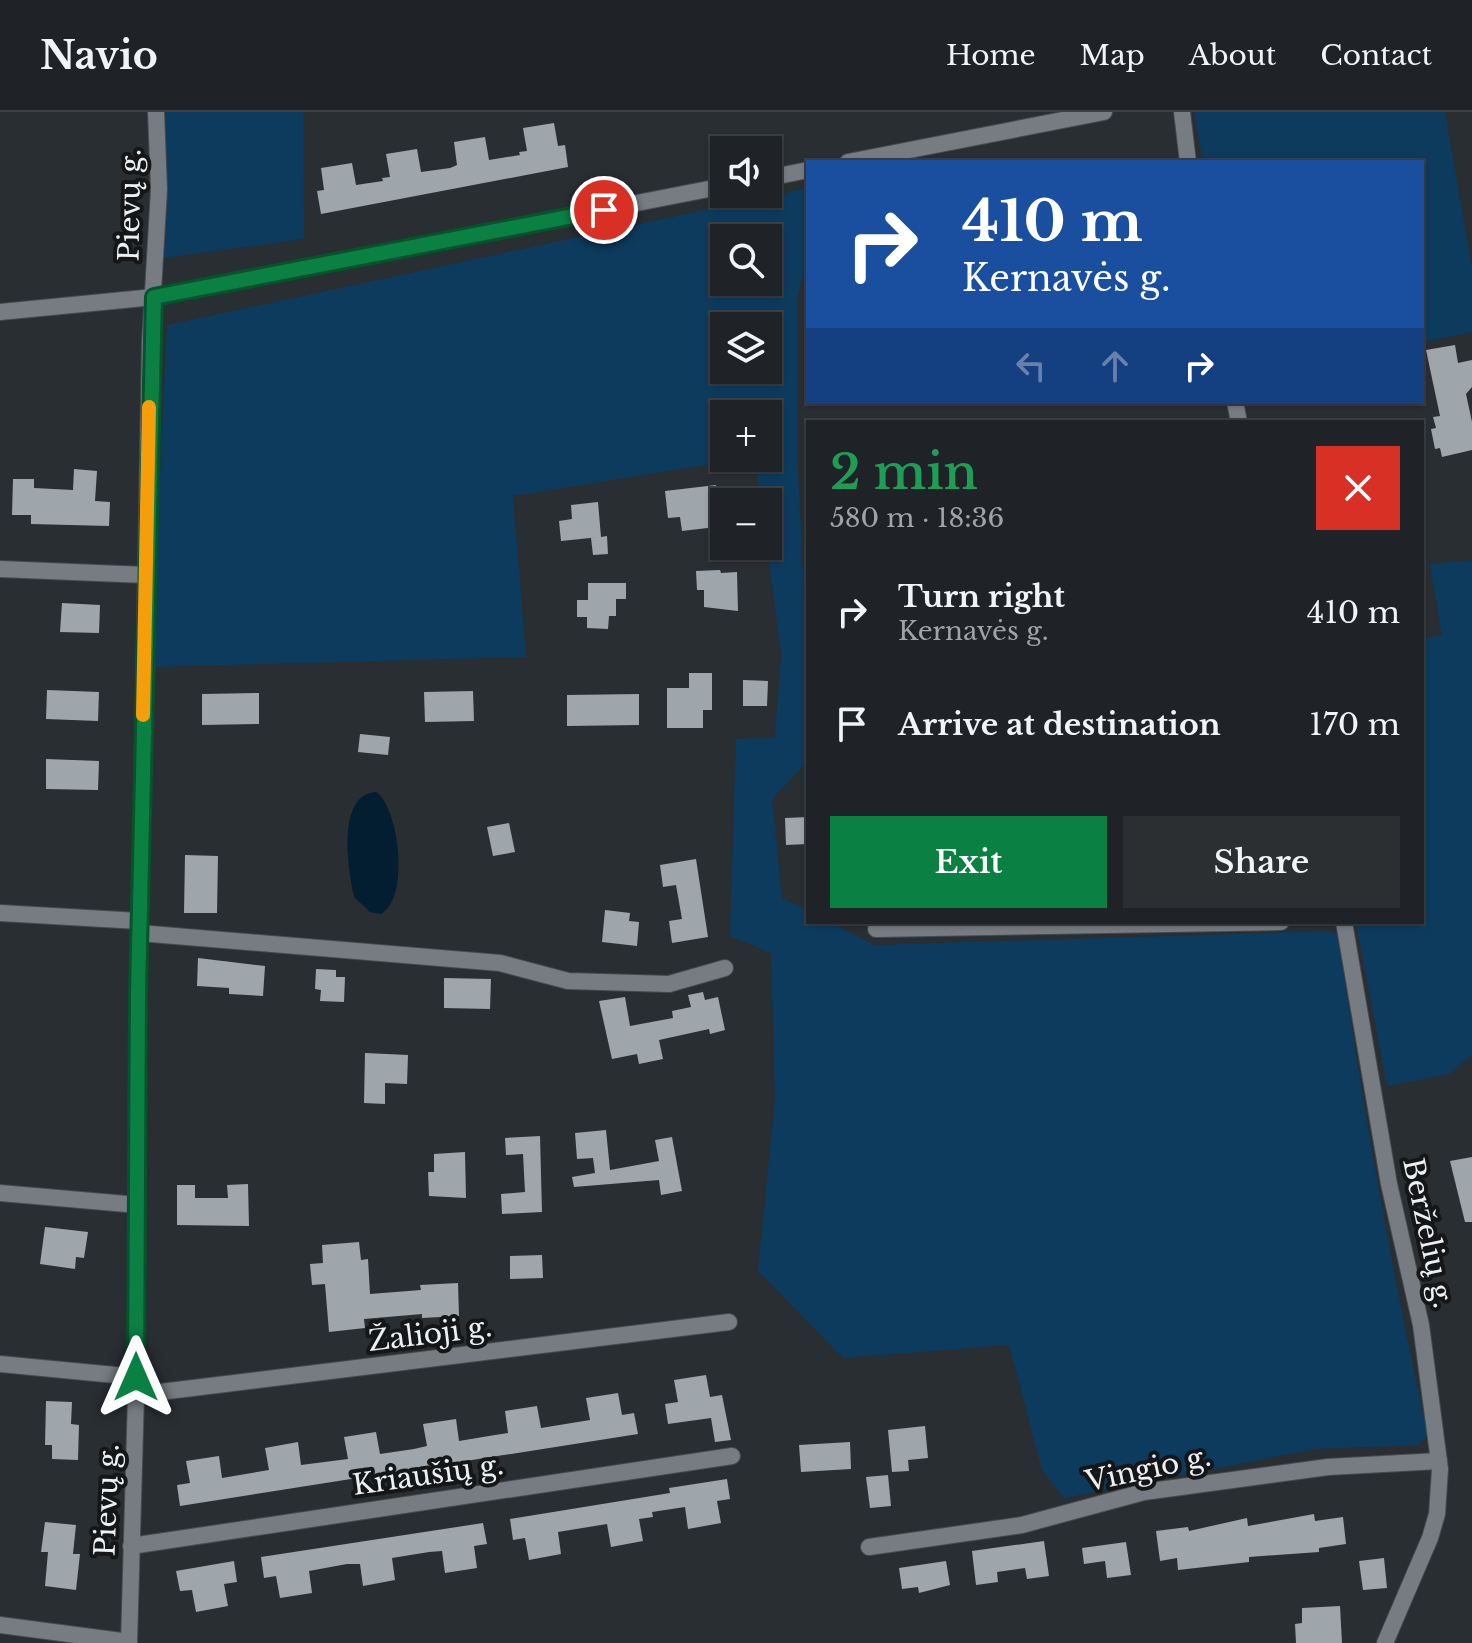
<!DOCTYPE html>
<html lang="en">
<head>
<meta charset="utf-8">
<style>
	:root { --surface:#1f2226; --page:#2c2f32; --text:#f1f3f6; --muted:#a1a4a7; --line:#3c3f43; --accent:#0b8043 }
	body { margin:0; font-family:"Libre Baskerville",serif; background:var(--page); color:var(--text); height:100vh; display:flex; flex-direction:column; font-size:30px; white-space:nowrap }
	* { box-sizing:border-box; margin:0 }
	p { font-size:26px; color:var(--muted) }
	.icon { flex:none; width:44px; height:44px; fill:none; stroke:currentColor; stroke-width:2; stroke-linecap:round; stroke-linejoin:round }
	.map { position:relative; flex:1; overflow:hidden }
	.sheet { position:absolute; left:806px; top:308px; width:618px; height:504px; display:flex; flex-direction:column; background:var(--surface); border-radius:0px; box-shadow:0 2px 6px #0004,0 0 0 2px var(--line) }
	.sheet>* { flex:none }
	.hud { position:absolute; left:806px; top:48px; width:618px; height:244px; border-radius:0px; box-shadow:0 2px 6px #0004,0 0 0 2px var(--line); background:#1a4fa0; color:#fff; overflow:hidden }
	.tools { position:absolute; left:710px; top:24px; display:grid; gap:16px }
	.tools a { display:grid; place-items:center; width:72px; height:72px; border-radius:0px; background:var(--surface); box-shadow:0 2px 6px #0004,0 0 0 2px var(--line); font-size:40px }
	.pin { position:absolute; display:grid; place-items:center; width:68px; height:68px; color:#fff; margin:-34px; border:4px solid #fff; border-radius:50%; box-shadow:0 2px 8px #0007 }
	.me { position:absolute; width:88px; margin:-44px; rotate:0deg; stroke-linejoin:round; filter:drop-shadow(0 0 6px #0008) }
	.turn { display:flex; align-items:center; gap:28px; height:168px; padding:0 24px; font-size:36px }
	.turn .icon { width:104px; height:104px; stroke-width:2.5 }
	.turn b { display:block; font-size:56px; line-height:68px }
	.lanes { display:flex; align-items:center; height:76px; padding:0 24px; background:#0003; justify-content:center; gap:40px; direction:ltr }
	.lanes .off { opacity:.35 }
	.round { display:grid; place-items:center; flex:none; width:84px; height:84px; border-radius:0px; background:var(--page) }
	.overview { display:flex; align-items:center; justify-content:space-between; height:136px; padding:0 24px }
	h1 { font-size:48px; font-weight:600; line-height:60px; color:#1e9e55 }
	.button { display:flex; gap:16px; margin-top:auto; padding:16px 24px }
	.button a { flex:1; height:92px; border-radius:0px; background:var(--accent); color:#fff; font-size:32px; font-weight:600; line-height:92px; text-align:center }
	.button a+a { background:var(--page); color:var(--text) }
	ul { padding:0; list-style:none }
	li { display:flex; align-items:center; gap:24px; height:112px; padding:0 24px }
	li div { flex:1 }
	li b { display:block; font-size:30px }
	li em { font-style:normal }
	header { display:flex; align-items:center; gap:48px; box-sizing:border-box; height:112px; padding:0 40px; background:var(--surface); border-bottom:2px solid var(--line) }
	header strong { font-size:38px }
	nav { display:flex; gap:44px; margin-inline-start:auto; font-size:28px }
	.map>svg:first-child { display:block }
</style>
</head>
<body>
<header>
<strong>Navio</strong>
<nav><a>Home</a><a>Map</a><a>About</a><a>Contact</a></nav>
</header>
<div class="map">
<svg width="1472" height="1531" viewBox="0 0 1472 1531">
	<rect width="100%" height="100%" fill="#292e33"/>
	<g fill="#0d3b5d" fill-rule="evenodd">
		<path d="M163 0H303L304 127 163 146Z"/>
		<path d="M1194 0H1445L1472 156V220L1422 230V50H1203Z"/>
		<path d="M808 76V144L797 186V335L804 485 808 502 805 652 772 687 782 786 808 799V810H829L874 833 1329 819 1338 823C1362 991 1391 1157 1428 1323L1418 1333 1315 1337 1064 1386 1042 1358 1009 1233 843 1246 758 1159 775 985 771 841 730 824 736 627 775 626 781 543 767 434 768 390H761L755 346H768V302H724V346H748L513 384 526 545 151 555 167 213ZM724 126H768V170H724ZM724 214H768V258H724Z"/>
		<path d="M1472 448V943L1449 962 1387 974 1356 810H1422V527L1442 523 1430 452Z"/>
	</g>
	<path fill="#031d31" d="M376 680C398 694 411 784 381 802L370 800 354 785C348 758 336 682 376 680Z"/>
	<g fill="#9fa6ab">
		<path d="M554 11 558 34 565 33 568 55 321 102 317 79 324 78 321 56 352 51 356 73 383 69 382 66 390 65 386 42 417 37 421 60 450 56 457 53 454 30 485 25 489 48 520 43 519 40 527 39 523 16Z"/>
		<path d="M1455 233 1458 251 1472 248V275L1466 282 1472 310V338L1442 345 1440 336 1435 337 1431 317 1436 316 1433 305 1440 304 1426 238Z"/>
		<path d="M74 357 97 359 95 389 110 390 109 414 31 412V403H12L13 367H34V376L73 378Z"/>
		<path d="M716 373 719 400 714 401 716 415 682 419 680 405 668 406 665 379Z"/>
		<path d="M598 390 601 425 607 424 608 442 593 443 591 426 600 425 561 429 559 409 572 407 571 393Z"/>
		<path d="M720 458 721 461 737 460 738 499 704 495V478H697L696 459Z"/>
		<path d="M588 471H626V487H616V504H609L608 517 587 516V505H577V488H588Z"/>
		<path d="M62 491 100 493 99 521 60 520Z"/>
		<path d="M689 561H712V598H703V616H667V576H689Z"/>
		<path d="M743 568 768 569 767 594H743Z"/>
		<path d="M47 578 99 580 98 609 46 607Z"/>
		<path d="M473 579 474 609 425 610 424 580Z"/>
		<path d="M259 581V612L202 613V582Z"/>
		<path d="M639 582V613L567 614V583Z"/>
		<path d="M360 622 390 625 388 643 358 640Z"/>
		<path d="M46 647 99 649 98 678 46 677Z"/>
		<path d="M808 705V732L786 733 785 706Z"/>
		<path d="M509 711 515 740 493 744 487 715Z"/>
		<path d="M185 743 218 744 217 801H184Z"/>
		<path d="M696 747 708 825 672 831 669 809 682 807 676 773 663 775 660 753Z"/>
		<path d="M605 798 630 801 629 809 639 810 637 834 602 830Z"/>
		<path d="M198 846 265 854 263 884 229 882V876L197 874Z"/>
		<path d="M316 857 336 858V865H345L344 890 320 889 321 878 315 877Z"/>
		<path d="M444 866 491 867 490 897 444 896Z"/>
		<path d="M703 880 705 888 718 885 725 918 710 922 709 917 659 928 663 947 639 952 637 942 612 947 599 889 625 885 630 914 673 906 672 899 691 895 688 883Z"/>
		<path d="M365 941 408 943 407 972 385 971V992L364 991Z"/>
		<path d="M606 1018 610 1058 659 1049 655 1028 672 1025 682 1079 661 1083 659 1068 574 1075 572 1065 595 1061 593 1046 577 1047 575 1021Z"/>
		<path d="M540 1024 542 1100 502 1102 501 1082 525 1080 523 1042 506 1043 505 1026Z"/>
		<path d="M465 1040 466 1086 429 1084 428 1060H434V1042Z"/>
		<path d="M1472 1045V1110H1465L1450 1049Z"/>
		<path d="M248 1072 249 1114 177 1113V1073H195V1086H228L227 1073Z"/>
		<path d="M45 1115 88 1120 84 1146 76 1145 75 1157 40 1152Z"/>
		<path d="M359 1130 361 1148 368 1147 370 1182 421 1178 420 1173 458 1171 459 1204 422 1206V1202L364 1207 365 1216 329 1220 325 1172 312 1173 310 1152 323 1151 322 1133Z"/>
		<path d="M542 1143 543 1166 510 1167V1144Z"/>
		<path d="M706 1263 710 1285 722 1283 731 1328 715 1330 711 1306 668 1312 665 1292 678 1290 674 1268Z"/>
		<path d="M618 1281 622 1303 634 1301 638 1322 180 1394 177 1373 190 1371 186 1349 219 1344 222 1366 269 1358 265 1336 298 1330 301 1353 348 1347 344 1325 376 1320 380 1342 414 1337 427 1334 423 1312 456 1307 459 1329 495 1323 508 1321 505 1299 537 1294 541 1316 590 1308 586 1286Z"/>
		<path d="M46 1289 72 1290 71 1312 79 1313 78 1348 52 1347V1333H45Z"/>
		<path d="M925 1314 928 1346 908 1348 909 1359 892 1360 888 1318Z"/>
		<path d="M850 1330 851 1357 801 1360 799 1333Z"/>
		<path d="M888 1363 891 1394 870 1396 866 1365Z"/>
		<path d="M727 1367 730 1387 717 1389 721 1411 688 1417 685 1395 652 1400 653 1405 639 1407 643 1429 611 1435 607 1412 558 1420 561 1442 529 1448 525 1426 513 1428 510 1407 670 1381 669 1376Z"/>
		<path d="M1314 1402 1315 1409 1343 1405 1346 1432 1319 1436V1440L1249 1445V1450L1178 1458 1177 1446 1160 1449 1156 1419 1188 1415 1189 1419 1247 1406 1248 1414Z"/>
		<path d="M45 1410 76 1413 73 1442H80L76 1478 45 1474 48 1440H41Z"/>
		<path d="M483 1411 487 1432 474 1434 477 1456 445 1461 442 1439 429 1440 392 1446 395 1468 363 1474 360 1452H347L309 1459 312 1481 280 1486 276 1464 264 1466 261 1445Z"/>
		<path d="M1044 1429 1049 1464 1027 1467 1025 1456 997 1460 998 1470 976 1473 972 1439Z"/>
		<path d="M1126 1430 1131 1463 1107 1466 1105 1449 1084 1452 1082 1436Z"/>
		<path d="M1384 1446 1387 1476 1363 1478 1359 1449Z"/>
		<path d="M234 1449 237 1470 224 1472 228 1494 196 1500 192 1478 180 1479 176 1459Z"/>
		<path d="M946 1449 950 1473 919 1481 918 1475 902 1477 899 1456Z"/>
		<path d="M1340 1494 1342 1531H1296L1295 1512 1302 1511V1496Z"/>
	</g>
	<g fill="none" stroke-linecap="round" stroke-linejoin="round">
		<g stroke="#474a4e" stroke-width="18">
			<g id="street">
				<path d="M1182 0 1188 50"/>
				<path d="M848 50 1104 0"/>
				<path d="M768 66 808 58"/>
				<path d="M0 200 154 185 724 74"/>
				<path d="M1235 290 1239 310"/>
				<path d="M0 457 146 463"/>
				<path d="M0 801 139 809"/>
				<path d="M1344 810 1389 1072 1421 1213 1440 1357 1437 1402 1430 1426 1385 1531"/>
				<path d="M876 817 1281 810"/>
				<path d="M139 821 500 851 568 869 669 872 725 856"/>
				<path d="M0 1081 138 1093"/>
				<path d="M0 1252 136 1265"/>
				<path d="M136 1283 729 1210"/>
				<path d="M131 1434 732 1344"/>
				<path d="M869 1435 1022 1413 1144 1380 1328 1355 1439 1349"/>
				<path d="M0 1513 129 1530"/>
				<path d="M129 1531 136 1283 138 910 150 231 159 77 156 0"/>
			</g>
		</g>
		<use href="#street" stroke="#767c81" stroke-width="16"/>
	</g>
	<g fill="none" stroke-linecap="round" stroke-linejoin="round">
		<g stroke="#07532c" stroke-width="20">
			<path id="route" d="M136 1265 138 880 154 185 604 98"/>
		</g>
		<use href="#route" stroke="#0b8043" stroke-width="14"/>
		<path stroke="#f59e0b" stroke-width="14" d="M143 603 149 295"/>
	</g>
	<g text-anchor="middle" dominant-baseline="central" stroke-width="8" stroke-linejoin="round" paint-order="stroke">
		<g font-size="28" fill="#edf0f3" stroke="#141618">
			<text transform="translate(130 93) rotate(-89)">Pievų g.</text>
			<text transform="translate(1428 1121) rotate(78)">Berželių g.</text>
			<text transform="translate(430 1222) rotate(-7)">Žalioji g.</text>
			<text transform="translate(1148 1357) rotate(-12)">Vingio g.</text>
			<text transform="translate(428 1363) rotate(-8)">Kriaušių g.</text>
			<text transform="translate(107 1388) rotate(-88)">Pievų g.</text>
		</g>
	</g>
</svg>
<div class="tools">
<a><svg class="icon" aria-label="sound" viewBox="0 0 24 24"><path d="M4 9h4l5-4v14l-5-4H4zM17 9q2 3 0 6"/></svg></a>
<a><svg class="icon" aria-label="search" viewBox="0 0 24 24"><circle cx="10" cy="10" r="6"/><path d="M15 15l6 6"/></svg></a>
<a><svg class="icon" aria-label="layers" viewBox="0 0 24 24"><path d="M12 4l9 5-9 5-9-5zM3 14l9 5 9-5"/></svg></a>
<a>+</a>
<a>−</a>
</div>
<div class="pin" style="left:604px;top:98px;background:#d93025"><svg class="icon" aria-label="arrive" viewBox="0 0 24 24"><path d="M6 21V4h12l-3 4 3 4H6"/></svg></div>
<svg class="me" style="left:136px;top:1265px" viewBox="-20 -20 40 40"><path d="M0-17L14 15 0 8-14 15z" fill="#0b8043" stroke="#fff" stroke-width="4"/></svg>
<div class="hud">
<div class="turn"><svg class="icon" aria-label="right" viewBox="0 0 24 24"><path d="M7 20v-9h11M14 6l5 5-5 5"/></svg><div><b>410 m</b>Kernavės g.</div></div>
<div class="lanes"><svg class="icon off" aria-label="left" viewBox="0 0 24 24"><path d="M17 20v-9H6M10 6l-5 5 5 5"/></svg><svg class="icon off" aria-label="ahead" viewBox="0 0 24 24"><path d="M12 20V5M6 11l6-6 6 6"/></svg><svg class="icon" aria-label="right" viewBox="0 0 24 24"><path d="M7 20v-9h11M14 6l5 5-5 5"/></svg></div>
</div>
<section class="sheet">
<div class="overview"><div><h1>2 min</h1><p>580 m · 18:36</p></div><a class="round" style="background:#d93025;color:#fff"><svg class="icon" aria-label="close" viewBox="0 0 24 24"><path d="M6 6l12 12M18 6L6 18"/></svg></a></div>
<ul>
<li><svg class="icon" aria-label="right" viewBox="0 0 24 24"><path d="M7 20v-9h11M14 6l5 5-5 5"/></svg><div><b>Turn right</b><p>Kernavės g.</p></div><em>410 m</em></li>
<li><svg class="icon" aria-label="arrive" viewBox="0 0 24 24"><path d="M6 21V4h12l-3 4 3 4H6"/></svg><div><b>Arrive at destination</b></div><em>170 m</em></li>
</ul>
<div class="button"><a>Exit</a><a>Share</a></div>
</section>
</div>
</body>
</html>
